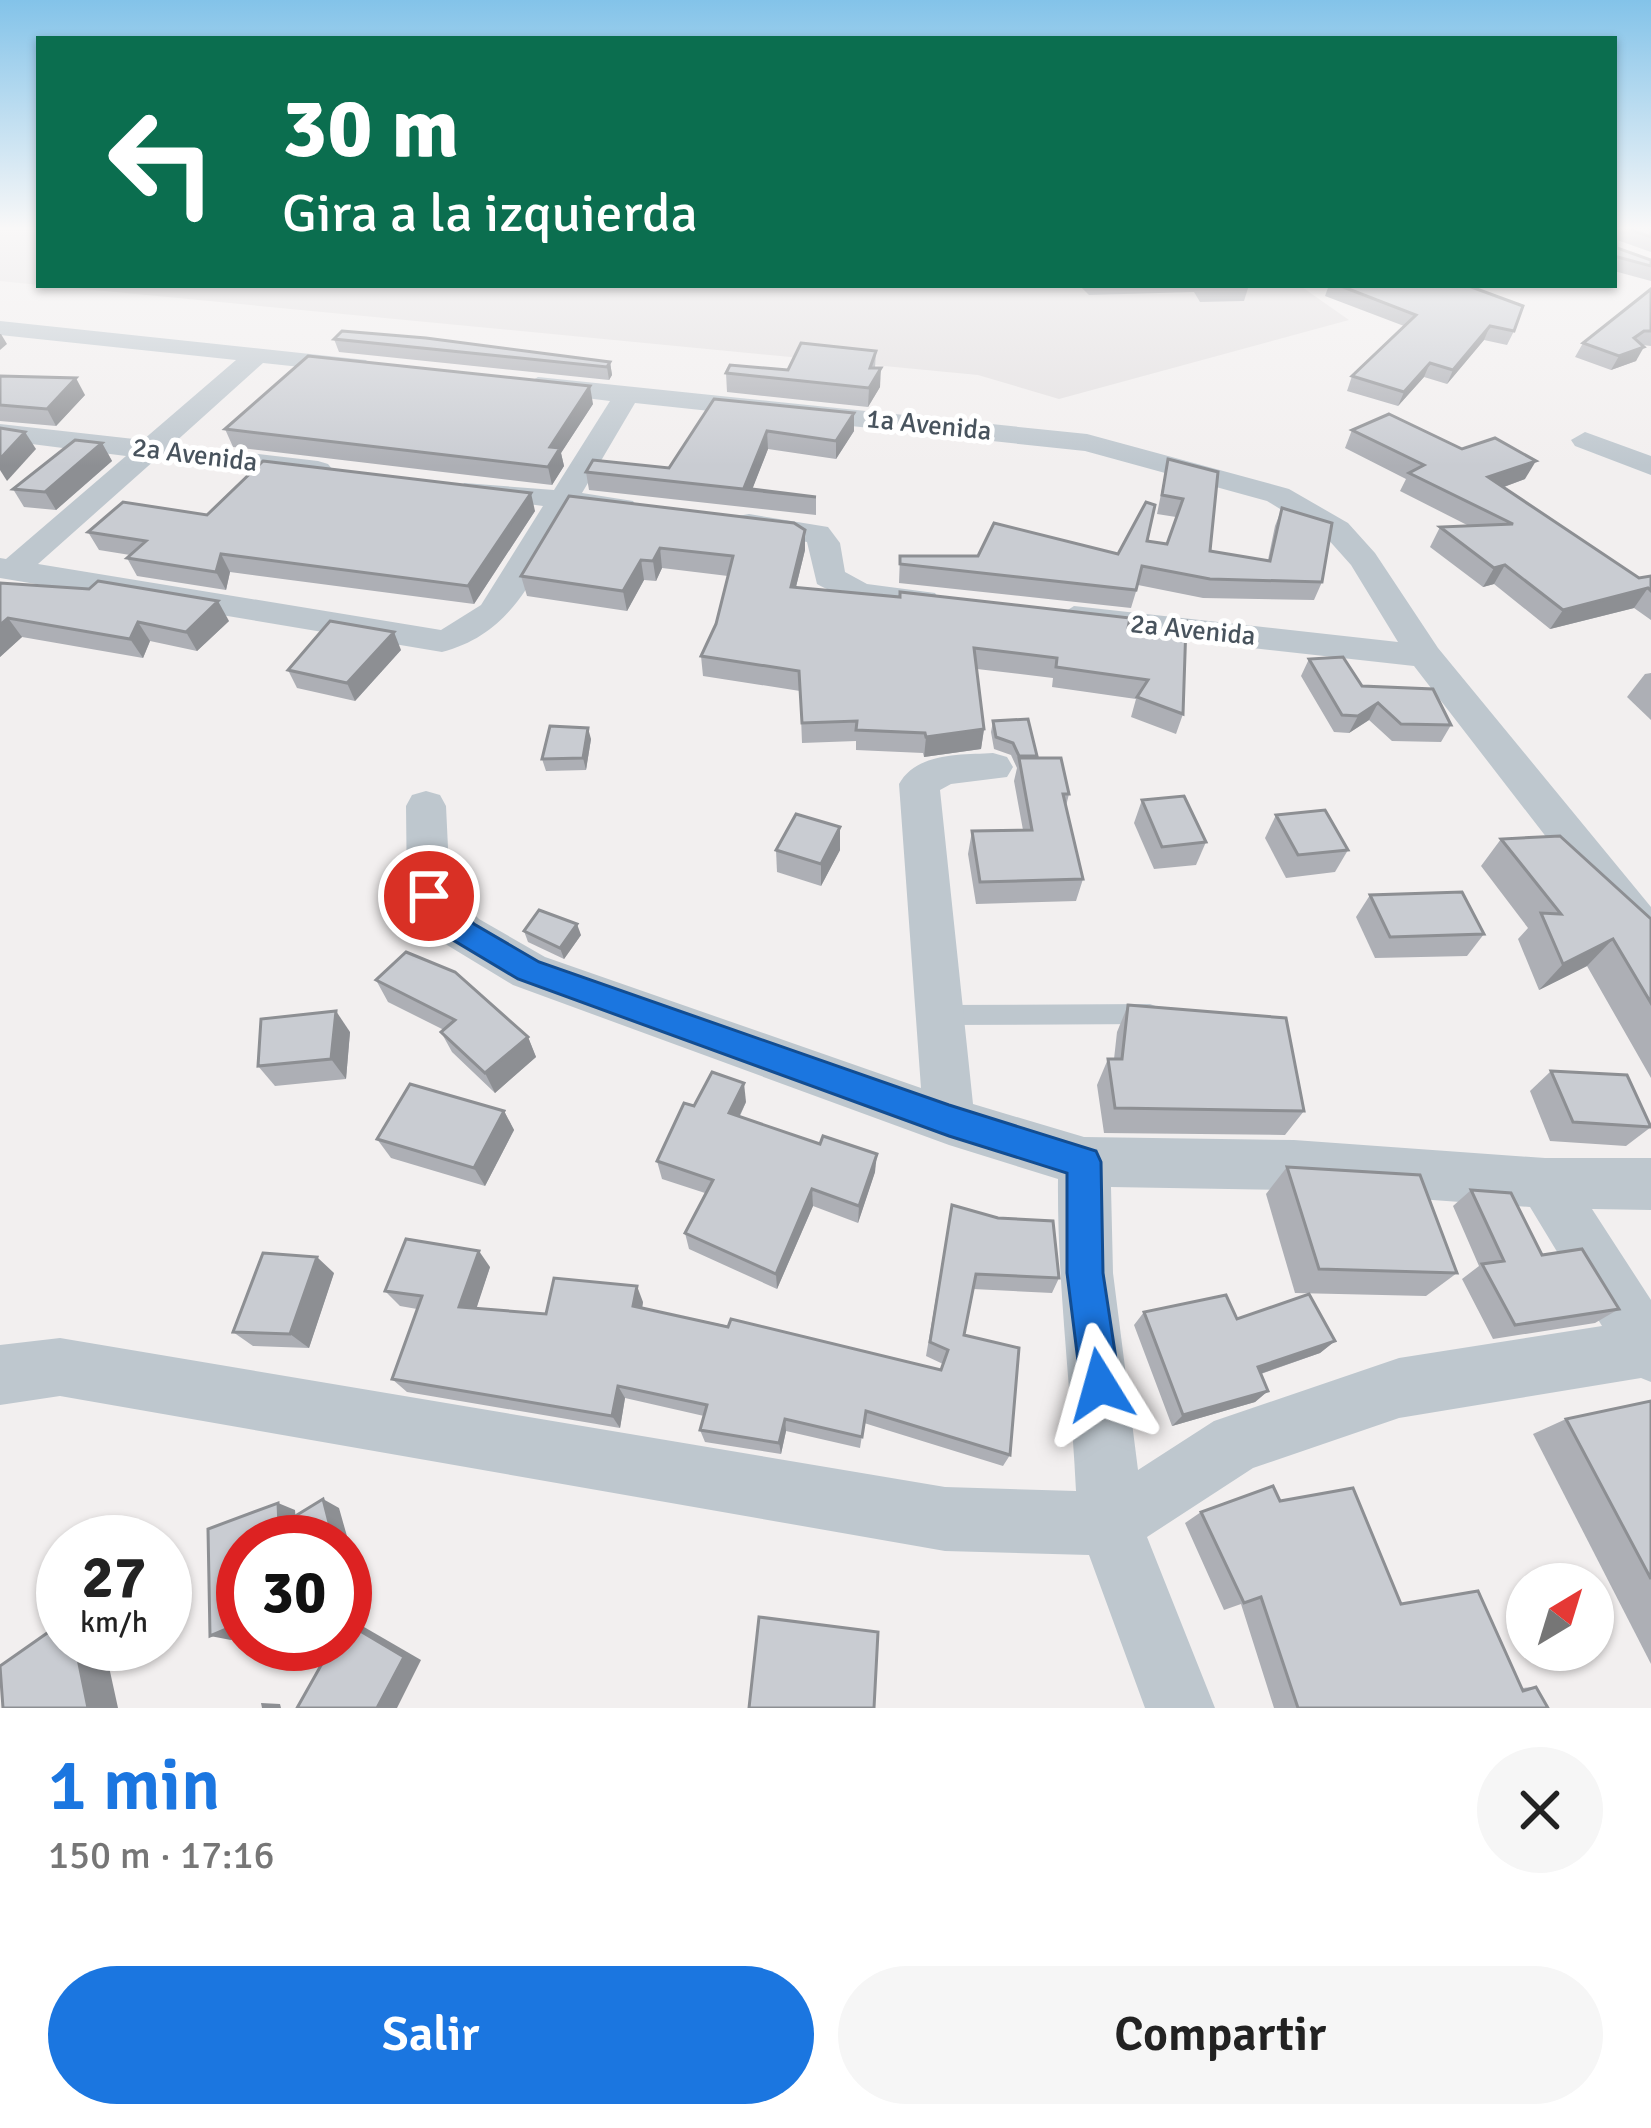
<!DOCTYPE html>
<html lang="es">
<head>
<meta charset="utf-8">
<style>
	:root { --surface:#fff; --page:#f6f6f6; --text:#222; --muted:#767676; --accent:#1b76e0 }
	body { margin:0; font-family:Signika,sans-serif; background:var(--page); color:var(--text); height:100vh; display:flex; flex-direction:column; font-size:45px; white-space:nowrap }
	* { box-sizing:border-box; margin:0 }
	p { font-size:39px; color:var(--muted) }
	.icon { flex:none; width:66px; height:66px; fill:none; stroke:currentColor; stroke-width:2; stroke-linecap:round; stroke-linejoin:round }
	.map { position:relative; height:1708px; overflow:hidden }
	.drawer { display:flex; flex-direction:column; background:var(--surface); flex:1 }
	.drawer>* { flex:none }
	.banner { position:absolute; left:36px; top:36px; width:1581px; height:252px; border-radius:0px; box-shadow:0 3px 9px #0004; background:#0b6e4f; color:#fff; overflow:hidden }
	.needle { width:78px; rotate:38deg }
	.buttons { position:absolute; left:1506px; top:1563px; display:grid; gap:24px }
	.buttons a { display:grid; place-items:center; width:108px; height:108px; border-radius:50%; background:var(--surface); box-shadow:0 3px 9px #0004; font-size:60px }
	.speed { position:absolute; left:36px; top:1515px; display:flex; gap:24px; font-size:60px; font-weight:700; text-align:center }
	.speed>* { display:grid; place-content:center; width:156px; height:156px; border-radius:50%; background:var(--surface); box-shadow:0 3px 9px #0004; line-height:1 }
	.speed small { font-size:30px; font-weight:400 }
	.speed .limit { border:18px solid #d22; background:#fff; color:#111 }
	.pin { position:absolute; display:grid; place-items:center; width:102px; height:102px; color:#fff; margin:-51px; border:6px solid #fff; border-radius:50%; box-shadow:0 3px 12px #0007 }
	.me { position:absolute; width:132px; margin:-66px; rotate:352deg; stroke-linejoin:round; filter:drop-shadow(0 0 9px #0008) }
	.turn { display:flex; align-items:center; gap:42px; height:252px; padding:0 48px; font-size:54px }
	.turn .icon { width:156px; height:156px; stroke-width:2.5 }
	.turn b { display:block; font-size:84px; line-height:102px }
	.round { display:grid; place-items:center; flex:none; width:126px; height:126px; border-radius:63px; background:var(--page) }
	.summary { display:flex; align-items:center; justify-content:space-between; height:204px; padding:0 48px }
	h1 { font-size:72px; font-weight:600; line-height:90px; color:var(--accent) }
	.cta { display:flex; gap:24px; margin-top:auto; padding:24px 48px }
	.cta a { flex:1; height:138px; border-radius:72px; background:var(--accent); color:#fff; font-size:48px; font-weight:600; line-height:138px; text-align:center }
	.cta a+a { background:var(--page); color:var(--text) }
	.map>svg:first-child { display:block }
</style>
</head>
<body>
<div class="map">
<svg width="1651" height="1708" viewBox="0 0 1651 1708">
	<rect width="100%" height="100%" fill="#f2efef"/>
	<g fill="#e3e0e1">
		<path d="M0 227H39V285L0 281Z"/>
		<path d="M42 285H1299L1349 320 1059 399 978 375Z"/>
	</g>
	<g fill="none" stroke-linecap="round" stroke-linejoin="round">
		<path fill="#bec7ce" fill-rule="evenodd" d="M1150 1004 1158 1007 1162 1014 1158 1021 1150 1024 941 1025 933 1022 929 1015 933 1008 941 1005Z"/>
		<g fill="#bec7ce" fill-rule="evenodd">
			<path d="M0 321 366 360 370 365 357 373 263 363 173 444 318 461 328 464 333 470 328 476 156 459 38 564 441 630 481 605 543 506 464 495 460 489 464 483 554 490 610 401 529 391 525 385 538 377 1087 434 1289 489 1348 523 1375 553 1438 648 1651 907V957L1635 952 1414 666 1074 628 1057 617 1074 606 1398 642 1351 565 1326 537 1267 501 1085 451 635 403 582 493 633 501 637 507 633 513 572 510C535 571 516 633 442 652L0 578V558L6 559 126 456 0 440V424L143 440 236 360 0 335Z"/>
			<path d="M1585 432 1651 456V475L1575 446 1571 440Z"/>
			<path d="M749 514 828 527 840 543 845 572 867 584 935 593 940 600C919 626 842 598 817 584L807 542 738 530 733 523 738 516Z"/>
			<path d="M993 753 1007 757 1013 767 1007 777 951 784 940 790 973 1104 1084 1137 1294 1140 1545 1158H1651V1210L1592 1209 1651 1300V1382L1641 1378 1399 1418 1253 1468 1147 1537 1215 1708H1145L1089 1555 945 1551 60 1396 0 1405V1345L60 1338 945 1487 1076 1491C1071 1386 1057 1283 1058 1179L949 1145 513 985 447 945 414 908 407 896 406 806 412 795 426 791 440 795 446 806 450 890 479 919 545 957 921 1088 899 784C917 752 961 755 993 753ZM1111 1187 1294 1190 1530 1207 1602 1326 1399 1358 1214 1421 1138 1470 1113 1273Z"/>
		</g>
	</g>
	<g fill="#adafb5">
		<path d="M1614 227H1651V252L1617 240V248L1651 260V281L1614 271Z"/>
		<path d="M1079 285H1249L1244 301 1200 302 1194 292 1089 295Z"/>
		<path d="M1329 285H1467L1514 331 1507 345 1484 340 1447 384 1424 377 1398 406 1347 391 1352 376 1404 326 1325 296Z"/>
		<path d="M1651 289V346L1642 345 1636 361 1611 370 1575 357 1583 343Z"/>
		<path d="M334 339 610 362 612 375 609 380 339 352Z"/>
		<path d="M876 351 875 368 880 387 868 407 727 392 726 373 788 370Z"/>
		<path d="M0 376 85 395 56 426 0 421Z"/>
		<path d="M714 399 854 413V431L836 459 768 449 752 489 816 497V515L589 490 586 472 669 468Z"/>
		<path d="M593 404 561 453 564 466 552 485 233 447 225 429Z"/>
		<path d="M1352 430 1525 479 1504 487 1639 578 1651 576V620L1634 608 1550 629 1494 584 1483 587 1430 547 1440 527 1469 526 1400 491 1406 479 1345 448Z"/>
		<path d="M102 443 112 461 56 510 24 507 13 489Z"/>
		<path d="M1168 459 1210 551 1268 560 1275 526 1282 508 1322 582 1314 600 1203 598 1138 585 1131 608 899 583 900 556 1118 554 1147 541 1167 544 1176 517 1157 514Z"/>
		<path d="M569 496 805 550 796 587 1128 628 1183 714 1176 734 1131 717 1136 699 1052 687 1053 678 977 669 984 729 981 749 924 757 923 753 856 750V741L802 743 800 691 703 676 701 656 716 624 728 576 662 568 656 581 644 580 627 611 527 596 521 576Z"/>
		<path d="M535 511 474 604 230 572 226 590 137 576 127 558 130 555 99 550 88 532 207 515Z"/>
		<path d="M0 583 229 621 197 651 150 641 143 658 22 637 0 657Z"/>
		<path d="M401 650 355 701 297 688 288 670Z"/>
		<path d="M1309 659 1362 686 1451 725 1441 742 1392 741 1369 720 1349 733 1334 732 1301 676Z"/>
		<path d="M1651 673V720L1627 697 1645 674Z"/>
		<path d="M993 721 1037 756 1036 758 1069 794 1066 806 1083 879 1076 901 976 904 968 854 972 831 1023 830 1014 781 1017 768 1011 755 994 749 991 732Z"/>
		<path d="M591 739 586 770 546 771 542 759Z"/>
		<path d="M1142 800 1206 842 1196 865 1154 869 1134 823Z"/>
		<path d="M1276 815 1348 850 1335 872 1286 878 1265 838Z"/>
		<path d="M840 827V850L821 886 777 872 776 850Z"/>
		<path d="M1501 839 1651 919V1078L1587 966 1539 990 1518 939 1528 928 1481 866Z"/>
		<path d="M1370 895 1484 934 1467 956 1375 958 1356 917Z"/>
		<path d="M524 931 581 935 564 959 528 942Z"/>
		<path d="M376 980 528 1037 536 1057 495 1093 452 1052 441 1032 444 1030 388 1002Z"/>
		<path d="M1128 1005 1304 1111 1285 1135 1104 1133 1097 1085 1108 1059H1114L1117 1032Z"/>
		<path d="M350 1032 346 1079 275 1086 258 1066Z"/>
		<path d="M1551 1071 1651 1127 1626 1146 1550 1141 1530 1091Z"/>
		<path d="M746 1102 740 1116 875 1172 858 1223 813 1206 777 1289 689 1249 685 1233 705 1193 662 1179 657 1161Z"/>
		<path d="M504 1111 514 1130 485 1186 391 1158 377 1139Z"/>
		<path d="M1287 1167 1457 1273 1426 1296 1295 1293 1266 1194Z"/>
		<path d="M1471 1190 1542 1255 1619 1309 1595 1323 1493 1339 1462 1279 1479 1266 1453 1206Z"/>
		<path d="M952 1205 1059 1278 1052 1293 973 1289 964 1335 1010 1455 1003 1466 864 1423 860 1448 786 1431 781 1454 705 1442 700 1430 704 1416 625 1398 620 1428 407 1392 392 1379 417 1309 400 1306 385 1291 490 1267 476 1308 546 1314 643 1302 642 1308 941 1370 943 1364 926 1356Z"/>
		<path d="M334 1273 309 1348 253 1346 233 1332Z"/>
		<path d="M1144 1312 1237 1319 1335 1341 1320 1353 1261 1374 1268 1391 1255 1402 1172 1426 1134 1325Z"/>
		<path d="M1651 1401V1664L1533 1434 1566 1419Z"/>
		<path d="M1280 1501 1401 1604 1521 1688 1536 1687 1548 1708H1274L1241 1604 1224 1610 1185 1523 1201 1512Z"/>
	</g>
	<g fill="#8d8f93">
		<path d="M1490 326 1484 340 1447 384 1453 370Z"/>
		<path d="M0 334H1L7 344 0 350Z"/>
		<path d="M1644 347 1636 361 1611 370 1619 356Z"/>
		<path d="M610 362 612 375 609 380 607 367Z"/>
		<path d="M1430 363 1424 377 1398 406 1404 392Z"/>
		<path d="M881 368 880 387 868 407 869 388Z"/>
		<path d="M76 378 85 395 56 426 47 409Z"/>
		<path d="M590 386 593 404 561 453 564 466 552 485 548 467 550 447Z"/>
		<path d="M854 413V431L836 459V441Z"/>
		<path d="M767 431 768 449 752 490 744 489Z"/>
		<path d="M25 432 36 449 7 481 0 470V459Z"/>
		<path d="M102 443 112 461 56 510 45 492Z"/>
		<path d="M1536 461 1525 479 1479 496 1488 477Z"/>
		<path d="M531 493 535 511 474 604 468 586Z"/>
		<path d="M805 530V550L791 607V587Z"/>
		<path d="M660 548 662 568 656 581 653 561Z"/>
		<path d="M221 554 230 572 226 590 216 572Z"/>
		<path d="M641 560 644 580 627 611 623 591Z"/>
		<path d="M1505 565 1494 584 1483 587 1494 568Z"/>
		<path d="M1648 588 1634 608 1550 629 1563 610Z"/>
		<path d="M218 601 229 621 197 651 186 632Z"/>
		<path d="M8 618 22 637 0 657V625Z"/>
		<path d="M138 622 150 641 143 658 130 639Z"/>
		<path d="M394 632 401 650 355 701 347 683Z"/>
		<path d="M1378 703 1369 720 1349 733 1358 716Z"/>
		<path d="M588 728 591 739 586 770 583 758Z"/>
		<path d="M984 729 981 749 924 757 926 737Z"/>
		<path d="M840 827V850L821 886V864Z"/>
		<path d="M577 924 581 935 564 959 560 948Z"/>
		<path d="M1613 939 1587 966 1539 990 1563 964Z"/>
		<path d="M336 1011 350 1032 346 1079 331 1059Z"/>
		<path d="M528 1037 536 1057 495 1093 485 1073Z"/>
		<path d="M744 1083 746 1102 732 1131 729 1113Z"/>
		<path d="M504 1111 514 1130 485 1186 474 1168Z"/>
		<path d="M877 1154 875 1172 858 1223 859 1206Z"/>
		<path d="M812 1189 813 1206 777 1289 776 1274Z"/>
		<path d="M479 1251 490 1267 472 1322 459 1307Z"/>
		<path d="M317 1257 334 1273 309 1348 290 1334Z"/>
		<path d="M637 1286 643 1302 640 1320 633 1306Z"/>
		<path d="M1335 1341 1320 1353 1245 1379 1258 1367Z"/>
		<path d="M618 1386 625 1398 620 1428 612 1416Z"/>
		<path d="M1268 1391 1255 1402 1172 1426 1183 1415Z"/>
		<path d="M785 1419 786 1431 781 1454 779 1443Z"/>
		<path d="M323 1499 339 1508 358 1575 345 1583V1542H334Z"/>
		<path d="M278 1503 295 1510 297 1534 279 1526Z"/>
		<path d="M243 1622V1635L231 1640 210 1636Z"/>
		<path d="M345 1622 364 1627 421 1660 397 1708H377Z"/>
		<path d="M75 1644H104L118 1708H88Z"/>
		<path d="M261 1703 280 1704 281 1708H262Z"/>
	</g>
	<g fill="#c9ccd2" stroke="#8d8f93" stroke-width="3">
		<path d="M1614 227H1622L1616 231 1617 248 1651 260V266L1614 256Z"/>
		<path d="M1623 227H1651V237Z"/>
		<path d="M1338 285H1466L1523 306 1514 331 1490 326 1453 370 1430 363 1404 392 1352 376 1416 315Z"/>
		<path d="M1651 289V331H1644L1634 338 1644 347 1619 356 1583 343Z"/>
		<path d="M342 331 426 338 610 362 607 367 334 339Z"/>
		<path d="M801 343 876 351 870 368H881L869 388 726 373 730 365 788 370Z"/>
		<path d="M308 356 590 386 550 447 560 448 548 467 225 429Z"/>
		<path d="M0 376 76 378 47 409 0 405Z"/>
		<path d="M714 399 854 413 836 441 767 431 744 488 816 497 586 472 593 460 669 468Z"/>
		<path d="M1389 414 1462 449 1495 438 1536 461 1488 477 1639 578 1651 576V591L1648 588 1563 610 1505 565 1494 568 1440 527 1513 524 1409 473 1424 465 1352 430Z"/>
		<path d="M0 428 25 432 0 459Z"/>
		<path d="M75 440 102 443 45 492 13 489Z"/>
		<path d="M1168 459 1218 472 1210 551 1270 561 1282 508 1332 523 1322 582 1210 579 1142 566 1136 590 900 564V556H978L994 523 1118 554 1146 502 1155 505 1147 541 1167 544 1183 499 1162 495Z"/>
		<path d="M263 461 531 493 468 586 221 554 216 572 127 558 146 541 88 532 123 502 207 515Z"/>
		<path d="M569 496 794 523 805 530 791 587 900 597V592L1130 618 1128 628 1178 636 1186 624 1183 714 1137 697 1148 680 1056 667 1057 658 974 648 984 729 926 737 925 733 856 730 857 721 802 723 799 671 701 656 716 624 733 556 660 548 653 561 641 560 623 591 521 576Z"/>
		<path d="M98 581 218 601 186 632 138 622 130 639 8 618 0 625V583L89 589Z"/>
		<path d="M330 621 394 632 347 683 288 670Z"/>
		<path d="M1343 657 1362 686 1433 689 1451 725 1401 724 1378 703 1358 716 1342 715 1309 659Z"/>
		<path d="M1028 719 1037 756H1019L1013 743 996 737 993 721Z"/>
		<path d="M550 726 588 728 583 758 542 759Z"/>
		<path d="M1019 758H1061L1069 794H1063L1083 879 980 882 972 831 1032 830Z"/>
		<path d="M1184 796 1206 842 1162 847 1142 800Z"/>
		<path d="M1325 810 1348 850 1298 855 1276 815Z"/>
		<path d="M796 814 840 827 821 864 776 850Z"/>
		<path d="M1560 836 1651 919V1003L1613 939 1563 964 1541 913 1561 914 1501 839Z"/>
		<path d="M1462 892 1484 934 1390 937 1370 895Z"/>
		<path d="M539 910 577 924 560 948 524 931Z"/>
		<path d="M406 952 455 972 528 1037 485 1073 441 1032 455 1020 376 980Z"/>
		<path d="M1128 1005 1286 1018 1304 1111 1115 1108 1108 1059H1122Z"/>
		<path d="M336 1011 331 1059 258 1066 261 1019Z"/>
		<path d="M1551 1071 1627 1075 1651 1127 1573 1122Z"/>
		<path d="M712 1072 744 1083 729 1113 820 1144 823 1136 877 1154 859 1206 812 1189 776 1274 685 1233 713 1180 657 1161 684 1103 694 1106Z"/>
		<path d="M410 1084 504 1111 474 1168 377 1139Z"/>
		<path d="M1287 1167 1420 1175 1457 1273 1319 1269Z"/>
		<path d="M1471 1190 1511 1193 1542 1255 1582 1249 1619 1309 1515 1325 1482 1264 1504 1261Z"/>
		<path d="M952 1205 998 1218 1053 1221 1059 1278 976 1274 964 1335 1019 1348 1010 1455 866 1411 862 1437 785 1419 779 1443 700 1430 707 1405 618 1386 612 1416 392 1379 422 1296 385 1291 406 1239 479 1251 459 1307 546 1314 554 1278 637 1286 633 1306 728 1327 731 1319 941 1370 948 1350 930 1342Z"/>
		<path d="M263 1253 317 1257 290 1334 233 1332Z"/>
		<path d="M1309 1294 1335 1341 1258 1367 1268 1391 1183 1415 1144 1312 1226 1295 1237 1319Z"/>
		<path d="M1651 1401V1579L1566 1419Z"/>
		<path d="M1273 1486 1280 1501 1353 1488 1401 1604 1478 1591 1523 1691 1536 1687 1548 1708H1298L1261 1597 1244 1603 1201 1512Z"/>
		<path d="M323 1499 334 1542H243V1622L210 1636 208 1529 278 1503 279 1526Z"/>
		<path d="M759 1617 878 1632 874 1708H749Z"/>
		<path d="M63 1622V1644H75L88 1708H3L0 1666Z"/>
		<path d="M345 1622 404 1657 377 1708H297L333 1644H345Z"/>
	</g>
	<linearGradient id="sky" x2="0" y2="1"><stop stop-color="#83c3e9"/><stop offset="0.49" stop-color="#f9f8f8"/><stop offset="1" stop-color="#f9f8f8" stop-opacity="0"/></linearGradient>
	<rect width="1651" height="466" fill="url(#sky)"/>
	<path fill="#1b76e0" stroke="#124d92" stroke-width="3" d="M429 885 474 924 539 962 949 1105 1096 1151 1101 1162 1103 1273 1120 1385 1114 1399 1100 1404 1087 1399 1081 1385 1067 1273V1173L949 1136 518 979 453 940 415 896Z"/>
	<g text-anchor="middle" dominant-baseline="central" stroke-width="10" stroke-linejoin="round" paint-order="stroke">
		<g font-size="27" fill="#48535d" stroke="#fff">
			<text transform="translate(929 425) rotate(6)">1a Avenida</text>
			<text transform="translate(195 455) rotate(7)">2a Avenida</text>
			<text transform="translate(1193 630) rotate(6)">2a Avenida</text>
		</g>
	</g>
</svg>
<div class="buttons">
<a><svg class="needle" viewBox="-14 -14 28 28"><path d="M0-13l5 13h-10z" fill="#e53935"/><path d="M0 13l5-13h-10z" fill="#767676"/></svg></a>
</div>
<div class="speed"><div>27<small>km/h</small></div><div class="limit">30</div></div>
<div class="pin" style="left:429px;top:896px;background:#d93025"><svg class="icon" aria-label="arrive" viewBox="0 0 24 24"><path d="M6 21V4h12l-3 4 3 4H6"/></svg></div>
<svg class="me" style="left:1100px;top:1385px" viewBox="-20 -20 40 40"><path d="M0-17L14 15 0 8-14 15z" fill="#1b76e0" stroke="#fff" stroke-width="4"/></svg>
<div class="banner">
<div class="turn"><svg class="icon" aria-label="left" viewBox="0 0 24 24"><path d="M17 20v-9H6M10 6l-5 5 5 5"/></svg><div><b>30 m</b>Gira a la izquierda</div></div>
</div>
</div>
<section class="drawer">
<div class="summary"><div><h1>1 min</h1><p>150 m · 17:16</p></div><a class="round"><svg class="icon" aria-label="close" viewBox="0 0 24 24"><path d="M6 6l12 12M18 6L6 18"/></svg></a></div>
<div class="cta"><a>Salir</a><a>Compartir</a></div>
</section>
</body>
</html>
